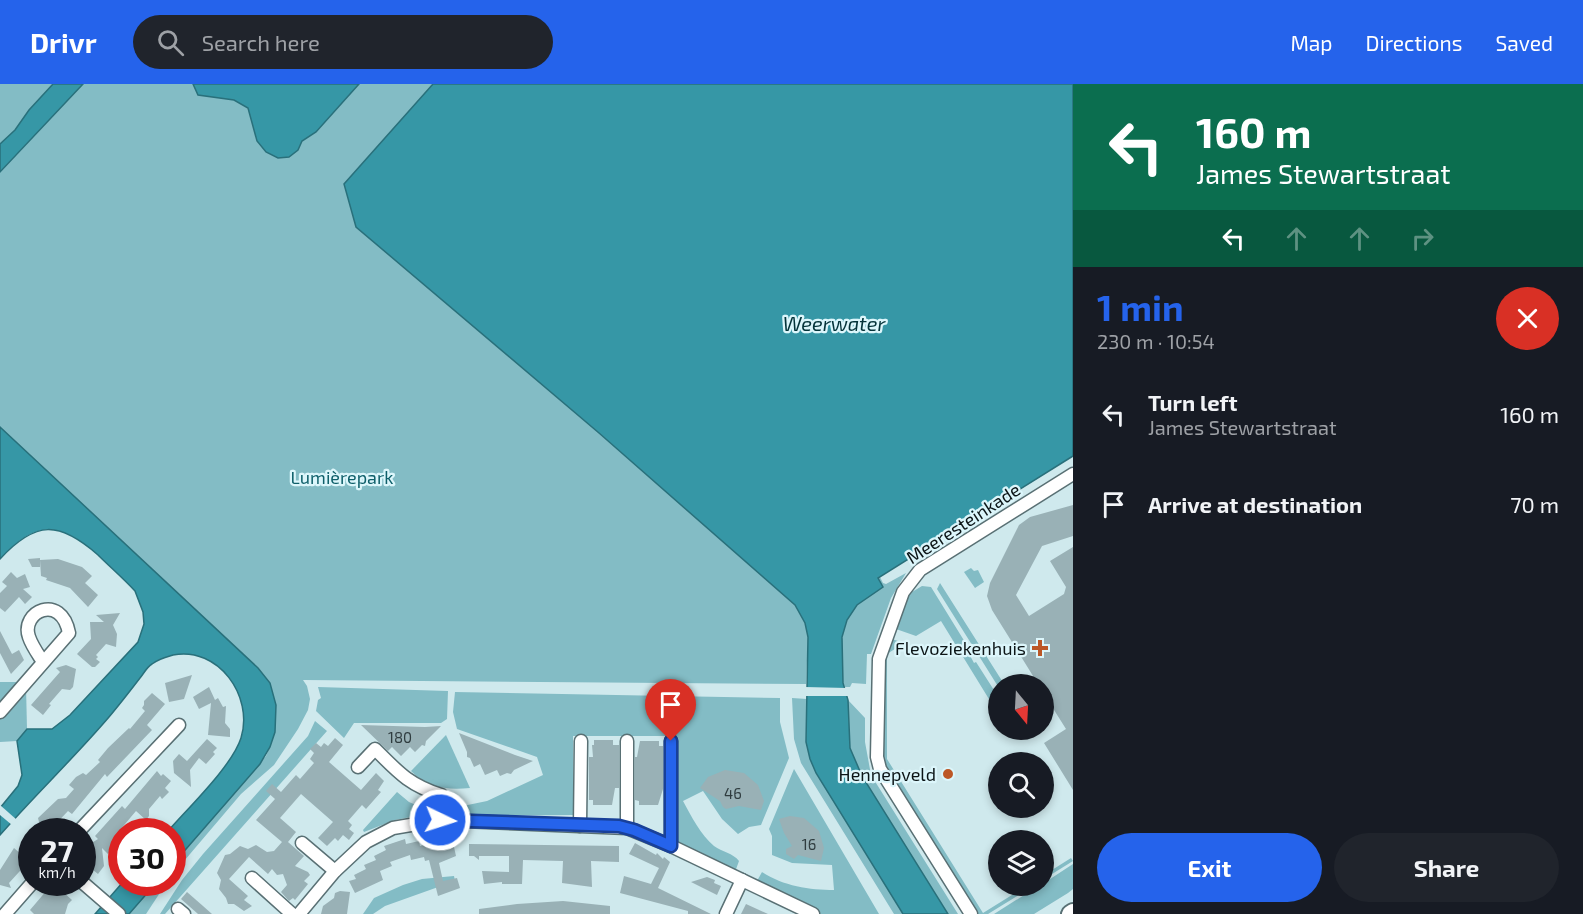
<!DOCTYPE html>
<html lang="en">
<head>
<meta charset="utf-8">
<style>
	:root { --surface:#171b24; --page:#20242c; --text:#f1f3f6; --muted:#9ea1a6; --accent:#2563eb }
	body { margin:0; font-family:"Exo 2",sans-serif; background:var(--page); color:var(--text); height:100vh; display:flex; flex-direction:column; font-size:22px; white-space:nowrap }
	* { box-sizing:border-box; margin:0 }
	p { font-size:20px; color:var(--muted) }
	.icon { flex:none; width:33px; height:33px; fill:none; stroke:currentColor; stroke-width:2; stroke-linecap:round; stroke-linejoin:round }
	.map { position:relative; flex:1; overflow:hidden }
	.details { display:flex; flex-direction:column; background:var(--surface); width:510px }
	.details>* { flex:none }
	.guide { background:#0b6e4f; color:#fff; overflow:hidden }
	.needle { width:39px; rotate:162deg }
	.buttons { position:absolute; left:988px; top:590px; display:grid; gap:12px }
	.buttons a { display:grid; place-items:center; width:66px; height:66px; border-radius:50%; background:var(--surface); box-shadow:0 3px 9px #0003; font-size:30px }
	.speed { position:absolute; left:18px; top:734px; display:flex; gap:12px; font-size:30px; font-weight:700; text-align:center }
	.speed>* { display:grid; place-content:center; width:78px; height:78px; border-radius:50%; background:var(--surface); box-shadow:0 3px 9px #0003; line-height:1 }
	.speed small { font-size:15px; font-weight:400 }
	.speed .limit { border:9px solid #d22; background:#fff; color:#111 }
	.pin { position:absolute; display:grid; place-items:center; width:51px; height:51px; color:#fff; margin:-62px -26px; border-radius:50% 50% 50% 0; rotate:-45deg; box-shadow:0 0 6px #0007 }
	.pin .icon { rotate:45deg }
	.me { position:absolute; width:66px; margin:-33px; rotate:94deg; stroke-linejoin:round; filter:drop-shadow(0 0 4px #0008) }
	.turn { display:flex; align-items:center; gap:21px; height:126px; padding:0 24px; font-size:27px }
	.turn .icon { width:78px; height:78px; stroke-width:2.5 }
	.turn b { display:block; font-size:42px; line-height:51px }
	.lanes { display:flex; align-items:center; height:57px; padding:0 24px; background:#0003; justify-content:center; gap:30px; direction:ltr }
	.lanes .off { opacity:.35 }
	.round { display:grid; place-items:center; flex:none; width:63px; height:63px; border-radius:32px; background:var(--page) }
	.headline { display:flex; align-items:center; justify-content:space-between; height:102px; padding:0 24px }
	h1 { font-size:36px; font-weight:700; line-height:45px; color:var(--accent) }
	.action { display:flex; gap:12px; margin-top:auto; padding:12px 24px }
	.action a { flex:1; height:69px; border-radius:36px; background:var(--accent); color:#fff; font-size:24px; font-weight:700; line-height:69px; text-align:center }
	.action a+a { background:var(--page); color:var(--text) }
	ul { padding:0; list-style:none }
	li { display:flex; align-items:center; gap:18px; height:90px; padding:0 24px }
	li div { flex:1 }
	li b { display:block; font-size:22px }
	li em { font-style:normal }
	header { display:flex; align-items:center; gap:36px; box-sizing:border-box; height:84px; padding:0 30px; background:var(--accent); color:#fff }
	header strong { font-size:28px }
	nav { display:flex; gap:33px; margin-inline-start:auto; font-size:21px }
	.search { width:420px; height:54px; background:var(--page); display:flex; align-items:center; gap:15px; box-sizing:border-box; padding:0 21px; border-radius:33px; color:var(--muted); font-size:22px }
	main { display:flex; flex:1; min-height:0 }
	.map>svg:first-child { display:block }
</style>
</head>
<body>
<header>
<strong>Drivr</strong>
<div class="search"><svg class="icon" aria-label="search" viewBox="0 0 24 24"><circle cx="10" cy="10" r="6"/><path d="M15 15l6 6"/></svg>Search here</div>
<nav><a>Map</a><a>Directions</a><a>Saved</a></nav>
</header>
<main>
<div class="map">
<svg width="1073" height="830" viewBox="0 0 1073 830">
	<rect width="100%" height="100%" fill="#cfe9ed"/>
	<g fill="#83bcc5">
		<path d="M0 0H53L29 26 15 46 0 60Z"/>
		<path d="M83 0H193L198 11 234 16 248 24 257 57 298 66 302 57 316 48 359 0H433L344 100 356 143 599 349 795 521 805 539 808 553 806 600 303 596 307 602 310 615 308 626 298 645 274 681 241 710 173 790V780L266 672 270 663 276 639 0 344V88Z"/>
		<path d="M971 484 974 487 978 486 984 498 975 504 964 488Z"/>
		<path d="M906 489 891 514 871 570H867L866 600 852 599 850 603H844C839 577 838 543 856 522 863 514 874 508 883 503L878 494 880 493 883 499 886 500Z"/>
		<path d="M940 499 1004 600H999V604L937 505Z"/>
		<path d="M922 502 931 503 968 563 966 564 974 579 976 578 999 614 992 620 941 537 916 552 896 545 907 511Z"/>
		<path d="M892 555 904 559 887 570V675L983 829 1028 801H1035L988 830H976L888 692 881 672 883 578Z"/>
		<path d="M0 598H19L0 620Z"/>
		<path d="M26 602 27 645 17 657 0 658V632Z"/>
		<path d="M318 603 448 607 447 635 441 639H354L344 654 316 627 318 616 321 614Z"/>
		<path d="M455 608 780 614V638L789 674 761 741 749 743 738 750 722 735 703 707 683 717C691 732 701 751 714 762 722 768 733 769 739 777L735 788 677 760 676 652H573V731L455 732 452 715H457L458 723 487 717 543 691 537 673 457 645 453 628Z"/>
		<path d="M792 614 807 615 806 658 816 689 903 830H894L801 679 794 655Z"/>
		<path d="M848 616 865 634V658L871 691 958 830H948L862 692 850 664Z"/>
		<path d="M315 637 327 647 165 830H160L182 796 203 770 308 652Z"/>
		<path d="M446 651 470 704C446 706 428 704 411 687Z"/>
		<path d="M794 685 879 830H819L757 797 762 788C783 802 810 806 834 806L832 781 792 779 772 771V752L769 745Z"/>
		<path d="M397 708 409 718 423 724 421 731 395 736 364 748 363 746Z"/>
		<path d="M1071 774 1073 777 1044 795V791Z"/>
		<path d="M1073 780V805L1068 809 1034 830H994L1040 801H1044V799Z"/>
		<path d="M454 792 455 797 385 822 373 830H363L374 814 403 801 422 795Z"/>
		<path d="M157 798H167L146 830H129Z"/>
	</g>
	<g fill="#3697a6" stroke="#29707b" stroke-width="1.5">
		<path d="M53 0H83L0 88V60L15 46 29 26Z"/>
		<path d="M193 0H359L316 48 302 57 298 66 289 73 278 74 266 68 257 57 248 24 234 16 198 11Z"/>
		<path d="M433 0H1073V372L878 494 883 503 857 521 847 536 842 553 843 599 848 616 850 664 862 692 948 830H903L816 689 810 675 806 658 808 553 805 539 795 521 599 349 356 143 344 100Z"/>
		<path d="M0 343 258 584 270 599 276 621 275 648 270 663 260 680 173 780 172 747H168C189 723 232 682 241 654 254 612 218 562 173 571 166 573 158 575 152 580 147 583 144 589 140 594 130 607 120 620 109 633 74 674 35 711 0 751V724L18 702 22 691 17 657 27 645H52L70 631 138 558 144 540 143 528 135 507C123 494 110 483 98 471 59 437 36 436 0 475Z"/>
		<path d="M123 798H157L129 830H95Z"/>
	</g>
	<g fill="#cfe9ed">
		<path d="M805 603 847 604 850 612H805Z"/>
		<path d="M0 721 17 736 12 741 0 731Z"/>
	</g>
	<g fill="#99b1b6">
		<path d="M1073 421V452L1042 462 1016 511 1029 532 1064 510 1066 503 1050 477 1073 463V706L1044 659 1066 645 1044 610V600H1038L992 526 987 512 990 499 1019 441 1030 433Z"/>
		<path d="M40 474V476L58 475 82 483 92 492 85 499 98 511 88 523 70 504 46 496 47 494 41 492 40 476V483H32L28 475Z"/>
		<path d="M11 488 17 494 25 490 30 503 23 505 32 513 25 520 19 513 5 528 0 524V509L7 502 2 498Z"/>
		<path d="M120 529 113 541 117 550 116 563 106 560 96 571 98 573 96 575 100 578 95 583H92L77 570 91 555 90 538H104L96 531Z"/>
		<path d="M0 547 12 570 19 566 24 576 11 590 0 569Z"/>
		<path d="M66 581 76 585 73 603 70 606 62 605 49 620 51 621 43 631 31 621 60 588 56 584Z"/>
		<path d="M192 591 184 615 169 618 165 599Z"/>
		<path d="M209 603 215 616 218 614 223 623 226 622 225 639 230 645V653L208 651 211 619 199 625 193 613Z"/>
		<path d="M152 609 165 620 147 641 152 646 107 693 105 690 72 730 68 727 49 747 39 738 38 734 58 715 66 714 74 705 69 701 76 693 83 689 86 691 100 678 98 676 108 664 129 644 130 645 145 627 142 624 144 621V617Z"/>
		<path d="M361 641 425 643 441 642 426 657 425 662 422 661 415 668 410 663 401 672 392 663 388 667Z"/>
		<path d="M459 649 515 671 533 677 514 686 511 690 507 689 500 692 497 686 485 691 480 680 474 683 470 674 467 673V668Z"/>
		<path d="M335 654 343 661 329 678 361 706 376 689 384 697 378 706 381 708 366 725 362 721 348 737 352 741 349 745 354 749 349 756 343 751 338 757 335 754 327 762 318 754 333 738 301 710 280 734 296 748 288 758 304 772 295 782 308 788 310 791 304 797 308 800 295 816 293 814 289 817 281 808 287 801 283 790 277 791 272 785 268 790 249 773 229 795 248 812 244 816 252 822 244 827 234 820H228L226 814 219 805 221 796 217 789 225 771 230 770 240 762 248 765 256 761 267 768 274 767 282 758 256 736 275 715 266 707 272 700 281 708 296 691 300 695 314 679 310 675 314 669 310 665 316 659 321 663 324 659 328 662Z"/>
		<path d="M207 655 217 664 213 668 215 670 206 680 199 674 190 686 191 703 174 689 173 677 179 670 187 677Z"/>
		<path d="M594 656H613V661H619V704H615L612 721H593V716H589V673H593L592 661H594Z"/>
		<path d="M640 657H659V662H663V705L658 721H639V717L635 716V673H637Z"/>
		<path d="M725 686 744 689 758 701 764 717 761 726 739 722 726 725 723 723 720 717 700 704 708 693Z"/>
		<path d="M157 687 161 692 163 690 171 697 165 704 169 708 162 715 160 712 149 725V732L146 736 136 727 114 753 119 757 108 770 102 764 104 782 98 790 82 777V765L98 755 95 752 122 722 125 725Z"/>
		<path d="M790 732 804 734 819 747 824 764 821 777 798 771 794 775 786 770V765L792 762 784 749 779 735Z"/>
		<path d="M405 755 406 760 419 757 420 762 433 758 434 763 446 760 447 764 454 763 456 772 439 779 443 797 457 794 460 804 438 812 429 776 425 777 424 773 411 776 410 771 390 778 392 782 380 787 383 796 355 809 349 797 356 795 354 791 366 785 364 781 376 776 374 772 386 766 384 762Z"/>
		<path d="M635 759 656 771 657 769 663 775 664 773 670 778 658 804 711 830H688V827L620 809 624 792 651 800 659 784 629 770Z"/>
		<path d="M469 760 619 762V778L591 777 592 803 562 799 563 777 523 776 522 800H502V798L484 800 482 787 509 788V772H479V776L474 772H469Z"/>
		<path d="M14 764 29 777 9 799 11 804 0 801V786Z"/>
		<path d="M707 793 715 796 714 799 721 802 717 811 691 798Z"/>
		<path d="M53 799 72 816 68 820 65 830H34L30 826Z"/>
		<path d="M340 807 350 808 347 830H321L323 822 334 814 335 809Z"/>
		<path d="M187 808 203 822 212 830H198L181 815Z"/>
		<path d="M563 817 610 822V830H479V825L517 820Z"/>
		<path d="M746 820 768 830H741Z"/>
	</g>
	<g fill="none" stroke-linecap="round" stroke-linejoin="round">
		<g stroke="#597074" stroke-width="15">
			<g id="street">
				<path d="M0 628 69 549C61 508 20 528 29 553 32 562 38 570 43 578"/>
				<path d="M627 657V744"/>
				<path d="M358 683 375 665C398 688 409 701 441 711L440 736"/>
				<path d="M580 742 581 657"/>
				<path d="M79 747 179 641"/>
				<path d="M302 759 335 787"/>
				<path d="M671 762V657"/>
				<path d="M252 794 292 830"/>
				<path d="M82 798 119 830"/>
				<path d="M178 825 184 830"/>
				<path d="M5 830 33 798"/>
				<path d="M299 830 335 787 366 758 393 744 440 736 627 744 671 762 813 830"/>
				<path d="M726 830 742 796"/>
				<path d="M971 830 880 685 877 673 879 575 903 508 920 486 1073 390"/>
			</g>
		</g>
		<g stroke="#597074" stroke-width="20">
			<path id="secondary" d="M1070 830 1073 828"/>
		</g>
		<use href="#street" stroke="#fff" stroke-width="12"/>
		<use href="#secondary" stroke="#fff" stroke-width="16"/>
	</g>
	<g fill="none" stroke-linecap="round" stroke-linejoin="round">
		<g stroke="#184099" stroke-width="15">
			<path id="route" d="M440 736 619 742 634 746 671 762V657"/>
		</g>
		<use href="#route" stroke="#2563eb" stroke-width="10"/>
	</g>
	<g fill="#bc5726" stroke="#dcf6fb" stroke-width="2">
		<path d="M1037 555h6v6h6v6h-6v6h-6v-6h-6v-6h6z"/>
		<circle cx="948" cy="690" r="6"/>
	</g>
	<g text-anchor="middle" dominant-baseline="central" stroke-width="4.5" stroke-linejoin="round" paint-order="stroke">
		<g font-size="15" fill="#2f3c3f">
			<text x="400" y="653">180</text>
			<text x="733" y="709">46</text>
			<text x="809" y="760">16</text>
		</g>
		<g font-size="18" fill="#0e5f6a" stroke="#dcf6fb">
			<text x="342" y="393">Lumièrepark</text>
		</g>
		<g font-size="18" fill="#0c1517" stroke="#dcf6fb">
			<text transform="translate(963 439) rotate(-33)">Meeresteinkade</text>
		</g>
		<g font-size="18" fill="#0c1517" stroke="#dcf6fb" text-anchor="end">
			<text x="1026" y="564">Flevoziekenhuis</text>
			<text x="936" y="690">Hennepveld</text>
		</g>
		<g font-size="20" font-style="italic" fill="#043339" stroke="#dcf6fb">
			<text x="834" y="239">Weerwater</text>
		</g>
	</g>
</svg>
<div class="buttons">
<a><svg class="needle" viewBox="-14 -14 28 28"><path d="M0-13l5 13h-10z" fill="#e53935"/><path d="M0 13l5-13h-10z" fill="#9ea1a6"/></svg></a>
<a><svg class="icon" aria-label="search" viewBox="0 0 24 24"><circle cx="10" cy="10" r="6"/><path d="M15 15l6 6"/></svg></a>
<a><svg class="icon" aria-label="layers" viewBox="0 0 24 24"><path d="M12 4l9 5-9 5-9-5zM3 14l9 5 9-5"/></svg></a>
</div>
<div class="speed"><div>27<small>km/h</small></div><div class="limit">30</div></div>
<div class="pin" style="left:671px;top:657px;background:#d93025"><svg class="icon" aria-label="arrive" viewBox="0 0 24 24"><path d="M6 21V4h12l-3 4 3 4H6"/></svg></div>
<svg class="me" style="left:440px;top:736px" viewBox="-20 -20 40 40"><circle r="17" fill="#2563eb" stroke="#fff" stroke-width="3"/><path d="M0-11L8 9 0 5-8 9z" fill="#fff"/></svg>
</div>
<section class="details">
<div class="guide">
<div class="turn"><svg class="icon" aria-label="left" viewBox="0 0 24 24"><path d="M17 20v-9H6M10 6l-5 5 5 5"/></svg><div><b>160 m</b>James Stewartstraat</div></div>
<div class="lanes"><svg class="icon" aria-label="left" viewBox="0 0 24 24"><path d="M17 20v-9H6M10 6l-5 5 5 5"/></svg><svg class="icon off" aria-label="ahead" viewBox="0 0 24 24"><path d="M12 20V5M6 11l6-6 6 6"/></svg><svg class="icon off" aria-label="ahead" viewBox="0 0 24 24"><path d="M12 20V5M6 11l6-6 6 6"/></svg><svg class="icon off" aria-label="right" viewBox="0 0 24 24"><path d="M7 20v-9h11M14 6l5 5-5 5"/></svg></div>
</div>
<div class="headline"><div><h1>1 min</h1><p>230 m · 10:54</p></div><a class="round" style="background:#d93025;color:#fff"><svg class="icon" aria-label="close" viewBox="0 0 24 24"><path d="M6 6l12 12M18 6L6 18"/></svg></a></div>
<ul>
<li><svg class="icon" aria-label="left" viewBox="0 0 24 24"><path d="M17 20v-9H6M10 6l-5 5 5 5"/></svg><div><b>Turn left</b><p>James Stewartstraat</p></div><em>160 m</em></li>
<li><svg class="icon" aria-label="arrive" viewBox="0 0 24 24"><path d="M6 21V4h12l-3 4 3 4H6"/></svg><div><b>Arrive at destination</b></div><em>70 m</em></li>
</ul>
<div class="action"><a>Exit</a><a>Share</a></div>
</section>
</main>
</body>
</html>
